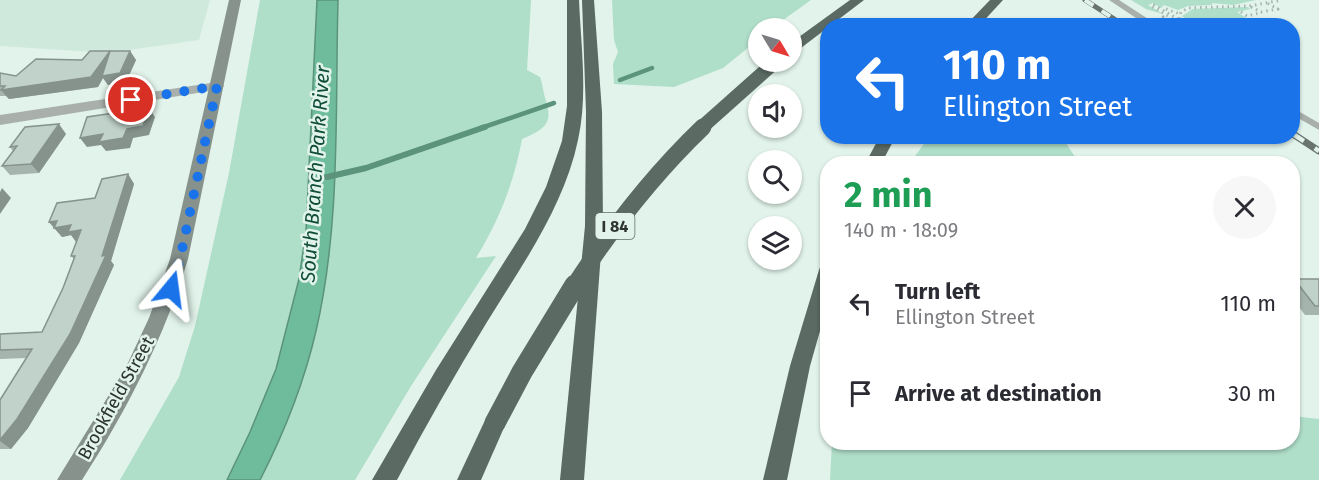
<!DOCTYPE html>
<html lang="en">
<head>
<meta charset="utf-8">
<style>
	:root { --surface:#fff; --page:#f7f7f7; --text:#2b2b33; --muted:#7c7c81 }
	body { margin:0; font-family:"Fira Sans",sans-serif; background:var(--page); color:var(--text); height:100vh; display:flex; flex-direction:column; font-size:22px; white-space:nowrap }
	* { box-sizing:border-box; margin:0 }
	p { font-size:20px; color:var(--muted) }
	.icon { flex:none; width:33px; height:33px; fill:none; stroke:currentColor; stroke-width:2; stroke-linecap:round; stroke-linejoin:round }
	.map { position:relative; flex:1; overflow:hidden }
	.sheet { position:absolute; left:820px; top:156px; width:480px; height:294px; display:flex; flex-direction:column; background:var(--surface); border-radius:24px; box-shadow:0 2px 4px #0004 }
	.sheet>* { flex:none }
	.hud { position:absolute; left:820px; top:18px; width:480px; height:126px; border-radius:24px; box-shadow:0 2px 4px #0004; background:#1a73e8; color:#fff; overflow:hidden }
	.needle { width:39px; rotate:128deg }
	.buttons { position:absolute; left:748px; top:18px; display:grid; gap:12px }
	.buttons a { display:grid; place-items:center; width:54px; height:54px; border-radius:50%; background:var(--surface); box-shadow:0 2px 4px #0004; font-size:30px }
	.pin { position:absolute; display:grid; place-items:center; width:51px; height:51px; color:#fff; margin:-26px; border:3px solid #fff; border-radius:50%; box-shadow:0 2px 6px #0007 }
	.me { position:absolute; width:66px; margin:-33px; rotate:16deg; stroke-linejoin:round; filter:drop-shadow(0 0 4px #0008) }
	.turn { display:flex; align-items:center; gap:21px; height:126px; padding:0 24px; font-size:27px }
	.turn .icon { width:78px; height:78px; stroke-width:2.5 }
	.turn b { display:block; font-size:42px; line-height:51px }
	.round { display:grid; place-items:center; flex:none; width:63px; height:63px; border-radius:32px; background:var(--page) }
	.head { display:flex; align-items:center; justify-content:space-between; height:102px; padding:0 24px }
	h1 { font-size:36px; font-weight:700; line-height:45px; color:#1e9e55 }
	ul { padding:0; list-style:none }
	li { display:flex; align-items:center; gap:18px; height:90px; padding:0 24px }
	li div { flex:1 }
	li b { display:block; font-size:22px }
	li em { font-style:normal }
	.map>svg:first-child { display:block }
</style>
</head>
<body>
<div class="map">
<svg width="1319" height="480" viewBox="0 0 1319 480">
	<rect width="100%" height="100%" fill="#e1f3ea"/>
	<path fill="#d0e9dd" d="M0 0H210L199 40 108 53 0 46Z"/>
	<g fill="#afdec9">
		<path d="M260 0H531L527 70 540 77C543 85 543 93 546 101 554 125 542 130 522 139 514 183 499 220 476 258L496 256 411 386 355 480H120L179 377 195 326 229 173Z"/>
		<path d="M612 0H811L772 28H759V39L723 68 674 87 614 84 613 64 618 52 614 40Z"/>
		<path d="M1131 0H1256L1233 5 1212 3V5L1188 6 1178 10 1164 5 1161 8 1153 3 1148 5 1163 14 1146 9Z"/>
		<path d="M1248 7 1250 9 1237 12 1246 18 1223 25H1192L1182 16 1193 9Z"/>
		<path d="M929 137H1062L1079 163H910Z"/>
		<path d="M1293 416 1319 419V480H830L832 443 1293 442Z"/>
	</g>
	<path fill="#6fbc9c" stroke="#5b937c" stroke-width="1.5" d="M317 0H338C335 110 341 224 316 331 304 383 284 433 260 480H227L250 432 276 369 299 279 306 231Z"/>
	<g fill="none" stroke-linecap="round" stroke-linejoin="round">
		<g stroke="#5b937c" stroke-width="4.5">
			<path d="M620 80 652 68"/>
			<path d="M481 128 554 103"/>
		</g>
		<path stroke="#5b937c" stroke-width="6" d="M327 177 366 168 485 127"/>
		<g stroke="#a6b5ae" stroke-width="3" stroke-dasharray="1.5 4" stroke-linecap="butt">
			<path d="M1251 7 1261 12 1278 9 1267 3"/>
			<path d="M1166 9 1180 14"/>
			<path d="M1241 12 1247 16 1260 13"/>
			<path d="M1177 26 1163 17 1168 16 1151 6 1154 5 1181 21"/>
			<path d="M1188 26 1179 18 1181 12 1188 8 1249 6 1282 0"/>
		</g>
		<g fill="#a9b0ac" fill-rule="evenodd">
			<path d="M1109 0H1119L1159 26H1148Z"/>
			<path d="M1293 108 1319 123V130L1293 115Z"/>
		</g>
		<path fill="#a9b0ac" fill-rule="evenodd" d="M217 82 222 83 224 86 222 89 0 125V115Z"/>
		<path fill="#87928d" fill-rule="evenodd" d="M229 0H241L188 259C164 338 127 410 82 480H57L126 367 149 318 170 259Z"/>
		<g fill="#5b6a63" fill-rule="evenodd">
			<path d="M567 0H579C581 46 588 95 578 140 564 207 522 265 487 322 455 374 425 427 397 480H372L436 370 525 229 546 187 562 141 567 106Z"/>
			<path d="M582 0H594L602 112 603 226 584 480H560L585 226 586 112Z"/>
			<path d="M850 0H864L797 51 792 52V42Z"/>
			<path d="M990 0H1003L979 26H965Z"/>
			<path d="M880 136H896L881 164H865Z"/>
			<path d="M828 263V303L810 366 787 480H763L790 366 819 270 821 265Z"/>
			<path d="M495 413 503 416 506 423 481 480H457L487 416Z"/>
		</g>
		<g stroke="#69746f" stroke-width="5">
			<path id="rail-far1" d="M1085 0 1125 26"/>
		</g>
		<g stroke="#69746f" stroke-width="7">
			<path id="rail" d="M1293 134 1319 151"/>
		</g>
		<use href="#rail-far1" stroke="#e1f3ea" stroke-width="4" stroke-dasharray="10" stroke-linecap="butt"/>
		<use href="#rail" stroke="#e1f3ea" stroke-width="4.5" stroke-dasharray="13" stroke-linecap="butt"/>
		<path stroke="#5b6a63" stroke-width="14" d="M701 128 775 62"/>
		<path stroke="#5b6a63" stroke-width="17" d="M574 286C611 229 654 174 703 127"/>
		<path stroke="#5b6a63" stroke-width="21" d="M495 423 522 372 575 285"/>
	</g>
	<g fill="#a5b5ad">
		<path d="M130 51 136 60 126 82 108 85 103 78 98 87 9 99 6 96H0V73L16 76Z"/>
		<path d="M66 134 39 173 10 175 2 166 13 151 10 147Z"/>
		<path d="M128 174 134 184 111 261 114 265 79 343 28 428 11 449H0V400L26 358 0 359V334L42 332 63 288 74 259 71 256 77 242 71 235 62 237 49 222 95 198Z"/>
		<path d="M1294 279H1319V315H1305L1293 299V280Z"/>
	</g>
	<g fill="#86938d">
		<path d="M110 51H130L136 60 126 82 108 85 103 78 98 87 9 99 1 90Z"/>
		<path d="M149 108 155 117 149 135 133 138 130 148 106 151 101 145 87 147 80 138 127 129Z"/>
		<path d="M59 124 66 134 39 173 31 164Z"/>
		<path d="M128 174 134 184 111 261 114 265 79 343 28 428 11 449 0 441 102 256Z"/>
		<path d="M2 188 11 198 0 214V192Z"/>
		<path d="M57 221 71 225 81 230 76 242 71 235 62 237 49 222Z"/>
	</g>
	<g fill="#c0d2c9" stroke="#86938d" stroke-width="1.5">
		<path d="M90 51H110L91 77 1 90 5 86H0V73L16 76 36 59 82 60Z"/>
		<path d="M110 51H130L120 73 102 76Z"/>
		<path d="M149 108 143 126 127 129 123 138 99 142 103 134 80 138 87 117Z"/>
		<path d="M59 124 31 164 2 166 17 146 10 147 25 127Z"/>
		<path d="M128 174 102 256 106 255 70 334 17 419 0 440V400L32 349 0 350V334L42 332 63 288 75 256H71L81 230 68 232 71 225 54 228 57 221 49 222 57 203 95 198 102 179Z"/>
		<path d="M1294 279H1319V306H1315Z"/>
	</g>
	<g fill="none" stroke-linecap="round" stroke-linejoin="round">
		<path stroke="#1a73e8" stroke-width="10" stroke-dasharray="0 18" d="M131 100 217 86 180 259 171 289"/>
	</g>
	<g text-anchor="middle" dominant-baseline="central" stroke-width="5" stroke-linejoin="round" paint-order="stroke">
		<rect fill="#e1f3ea" stroke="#636d68" stroke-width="1.5" x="595.5" y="213" width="39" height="26" rx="4.5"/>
		<g font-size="16" font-weight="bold" fill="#2d3431">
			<text x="615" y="226">I 84</text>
		</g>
		<g font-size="18" fill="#2d3431" stroke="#e1f3ea">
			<text transform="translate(116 398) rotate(-61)">Brookfield Street</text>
		</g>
		<g font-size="20" font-style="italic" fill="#104e39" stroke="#e1f3ea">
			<text transform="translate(315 174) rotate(-86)">South Branch Park River</text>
		</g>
	</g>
</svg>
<div class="buttons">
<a><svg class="needle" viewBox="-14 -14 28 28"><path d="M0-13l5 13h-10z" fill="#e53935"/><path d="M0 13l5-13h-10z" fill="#7c7c81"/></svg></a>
<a><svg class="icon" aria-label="sound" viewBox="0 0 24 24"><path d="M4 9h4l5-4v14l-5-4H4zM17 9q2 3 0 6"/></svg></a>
<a><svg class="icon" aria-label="search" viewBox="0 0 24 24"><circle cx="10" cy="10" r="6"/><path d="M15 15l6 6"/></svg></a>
<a><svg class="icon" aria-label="layers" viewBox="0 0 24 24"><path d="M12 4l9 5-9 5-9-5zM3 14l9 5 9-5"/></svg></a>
</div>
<div class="pin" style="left:131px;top:100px;background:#d93025"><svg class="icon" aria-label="arrive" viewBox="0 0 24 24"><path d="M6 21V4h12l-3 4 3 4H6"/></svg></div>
<svg class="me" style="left:171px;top:289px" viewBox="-20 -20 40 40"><path d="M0-17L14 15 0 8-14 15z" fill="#1a73e8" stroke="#fff" stroke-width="4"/></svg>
<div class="hud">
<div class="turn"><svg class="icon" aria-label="left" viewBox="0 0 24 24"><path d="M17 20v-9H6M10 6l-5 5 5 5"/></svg><div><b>110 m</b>Ellington Street</div></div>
</div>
<section class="sheet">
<div class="head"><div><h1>2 min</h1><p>140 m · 18:09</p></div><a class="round"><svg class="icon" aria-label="close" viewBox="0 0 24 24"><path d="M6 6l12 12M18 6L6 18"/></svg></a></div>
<ul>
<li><svg class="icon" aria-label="left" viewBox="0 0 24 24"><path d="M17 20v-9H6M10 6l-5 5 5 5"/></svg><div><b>Turn left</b><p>Ellington Street</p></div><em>110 m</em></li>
<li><svg class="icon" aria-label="arrive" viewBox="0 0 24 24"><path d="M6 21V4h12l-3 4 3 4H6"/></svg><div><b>Arrive at destination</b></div><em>30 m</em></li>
</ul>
</section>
</div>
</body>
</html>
